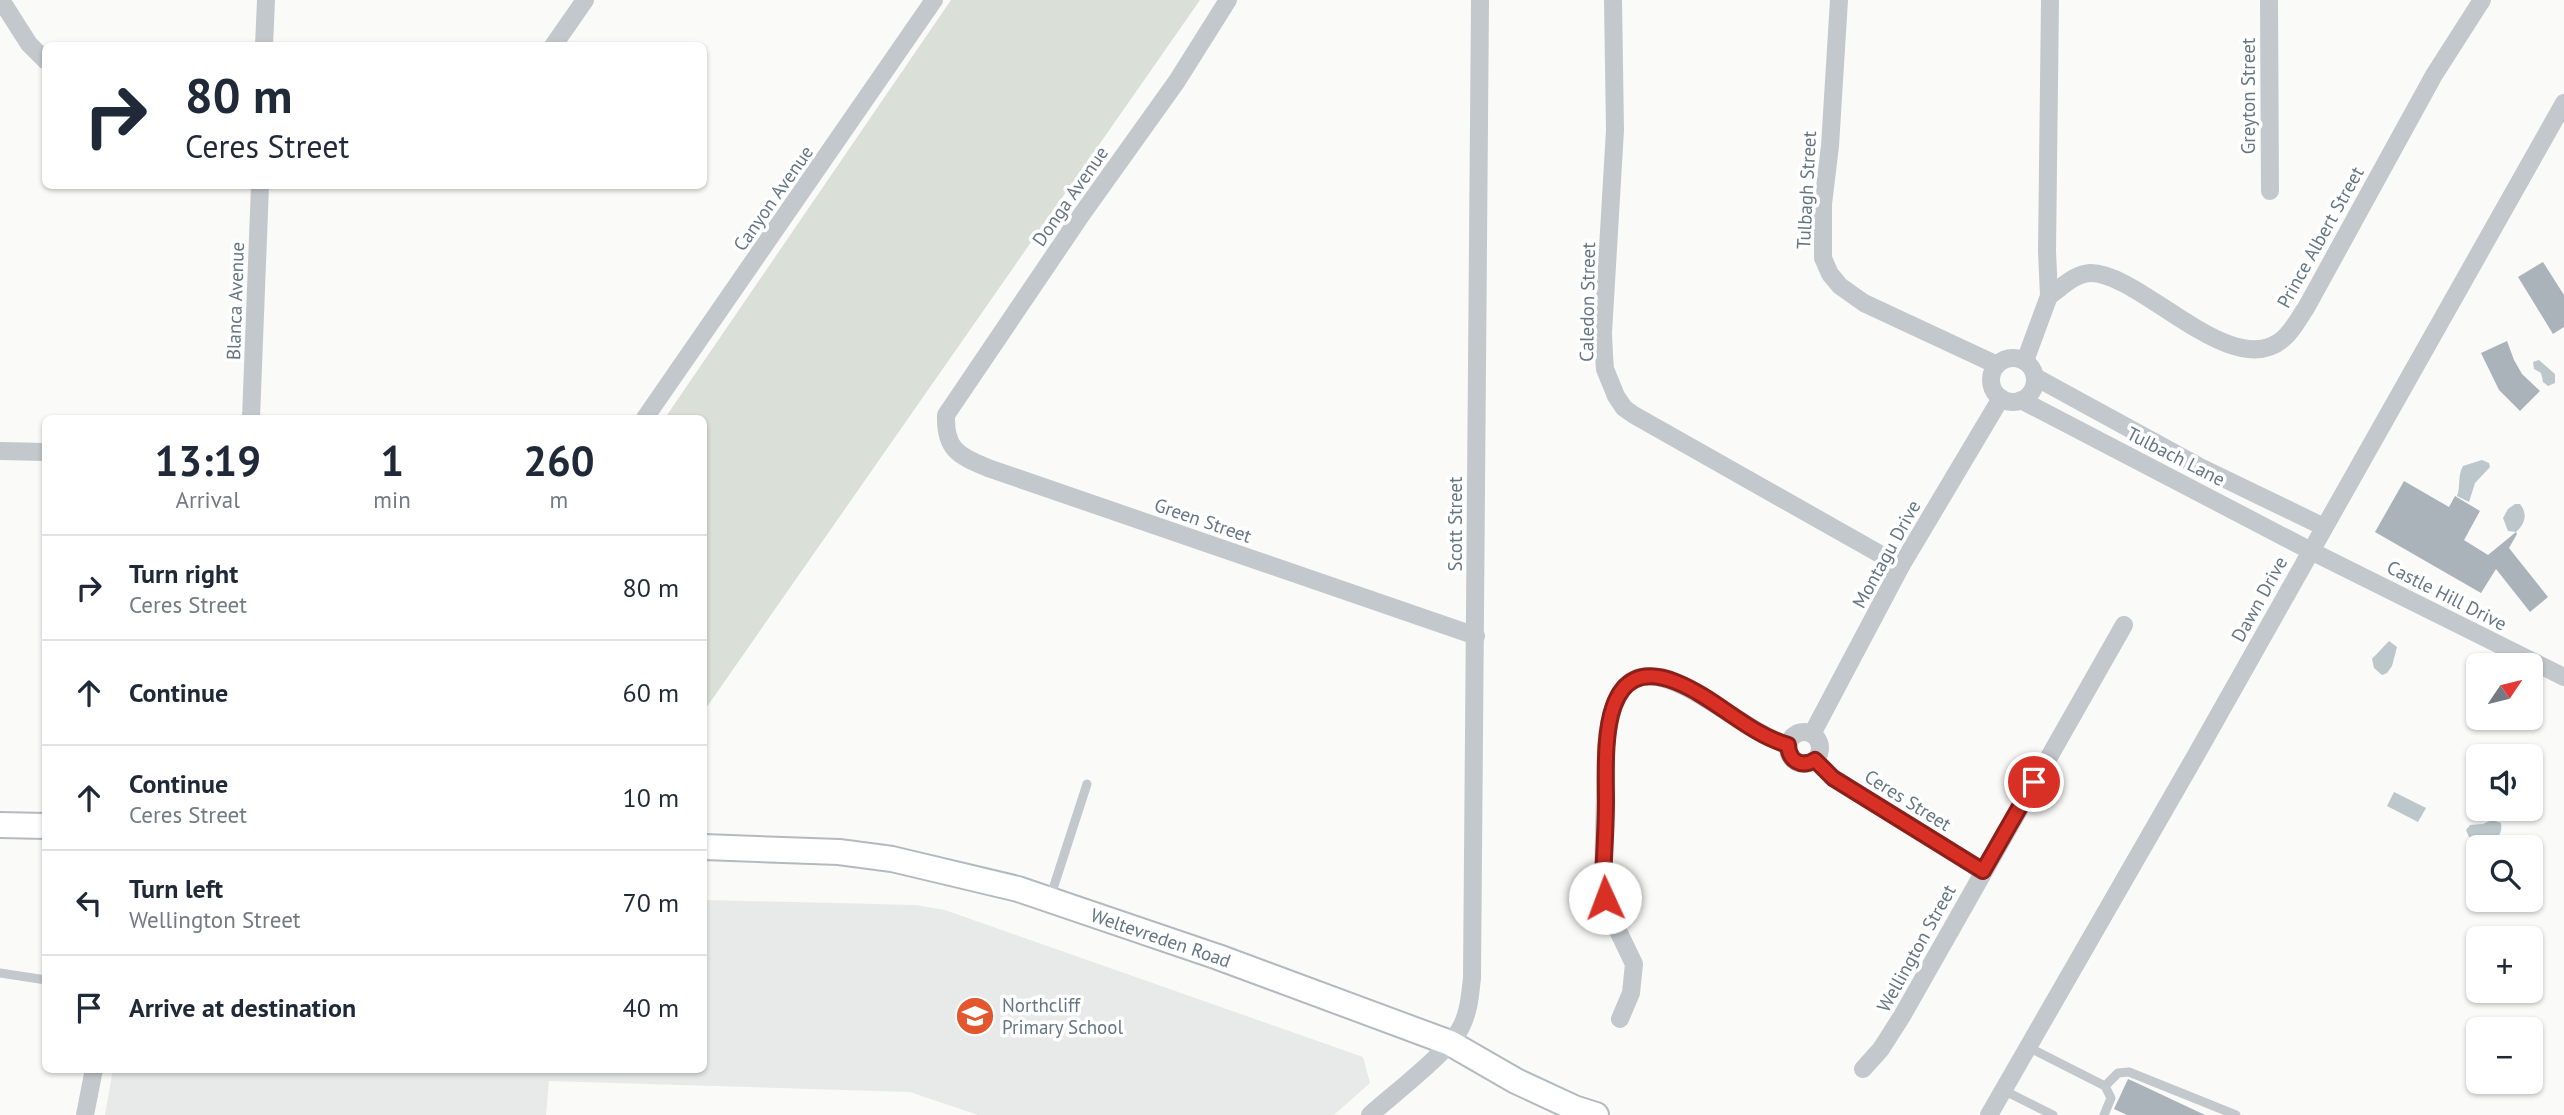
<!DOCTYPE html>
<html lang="en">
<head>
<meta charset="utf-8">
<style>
	:root { --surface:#fff; --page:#f6f6f7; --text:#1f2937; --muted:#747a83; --line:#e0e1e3 }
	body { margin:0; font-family:"PT Sans",sans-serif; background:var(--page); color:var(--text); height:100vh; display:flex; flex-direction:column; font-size:26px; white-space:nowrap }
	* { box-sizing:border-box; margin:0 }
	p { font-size:23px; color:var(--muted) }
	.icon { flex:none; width:38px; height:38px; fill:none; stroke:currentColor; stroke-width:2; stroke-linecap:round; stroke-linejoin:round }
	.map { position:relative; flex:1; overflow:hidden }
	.drawer { position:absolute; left:42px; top:415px; width:665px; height:658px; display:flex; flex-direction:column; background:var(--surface); border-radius:10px; box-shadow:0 2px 5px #0004 }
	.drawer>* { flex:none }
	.top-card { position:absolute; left:42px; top:42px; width:665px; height:147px; border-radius:10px; box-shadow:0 2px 5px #0004; background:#fff; color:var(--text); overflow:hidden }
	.needle { width:46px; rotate:55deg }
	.fabs { position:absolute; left:2466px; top:653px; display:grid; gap:14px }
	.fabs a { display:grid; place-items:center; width:77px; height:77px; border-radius:10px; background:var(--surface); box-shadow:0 2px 5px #0004; font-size:35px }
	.pin { position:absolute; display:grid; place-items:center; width:60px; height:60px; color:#fff; margin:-30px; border:4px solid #fff; border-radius:50%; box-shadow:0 2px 7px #0007 }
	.me { position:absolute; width:77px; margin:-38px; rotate:358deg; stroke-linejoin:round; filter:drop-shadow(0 0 5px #0008) }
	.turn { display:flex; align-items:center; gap:24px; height:147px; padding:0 28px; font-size:32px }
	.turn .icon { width:91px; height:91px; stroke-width:2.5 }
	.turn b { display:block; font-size:49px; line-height:60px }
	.eta { display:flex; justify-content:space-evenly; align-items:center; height:119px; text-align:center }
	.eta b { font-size:42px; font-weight:800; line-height:49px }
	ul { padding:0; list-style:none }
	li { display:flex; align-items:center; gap:21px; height:105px; padding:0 28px; border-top:2px solid var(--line) }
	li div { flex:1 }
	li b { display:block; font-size:26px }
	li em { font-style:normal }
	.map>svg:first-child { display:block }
</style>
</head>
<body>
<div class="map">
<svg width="2564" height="1115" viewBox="0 0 2564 1115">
	<rect width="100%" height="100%" fill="#fafaf8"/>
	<path fill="#e8e9e9" d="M704 900 916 905 945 910 1363 1057 1370 1083 1334 1115H978L910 1092 549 1081 546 1115H105L113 1069H704Z"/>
	<path fill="#dadfd7" d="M951 0H1200L704 711V418H665Z"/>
	<g fill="#bbc7cb">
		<path d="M2539 360 2555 374V383L2548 386 2543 382 2541 373 2534 369 2533 362Z"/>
		<path d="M2482 460 2489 463 2490 467 2475 483 2469 502 2457 496C2461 486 2457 477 2463 466Z"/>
		<path d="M2515 504H2520C2528 514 2525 524 2516 532L2508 531 2503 518 2508 509Z"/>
		<path d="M2389 641 2397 647 2392 666 2387 673 2382 675 2374 668 2372 659Z"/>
		<path d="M2394 792 2426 808 2418 822 2387 806Z"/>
		<path d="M2492 820 2501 823C2504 839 2489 844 2476 844L2469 837 2466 830 2470 825 2483 824Z"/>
	</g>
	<g fill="#aab3b9">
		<path d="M2543 262 2564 295V327L2553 334 2518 277Z"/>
		<path d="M2507 341 2514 360 2522 374 2540 391 2520 411 2499 390 2481 353Z"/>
		<path d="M2404 481 2449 507 2455 496 2480 511 2464 540 2488 555 2516 532 2517 534 2509 548 2548 597 2530 612 2496 569 2481 593 2375 532Z"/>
		<path d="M2128 1079 2137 1083 2205 1115H2127L2114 1109Z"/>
	</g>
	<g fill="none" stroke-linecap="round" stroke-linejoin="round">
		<g stroke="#b3babf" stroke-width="28">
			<g id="secondary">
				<path d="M0 825 46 826"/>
				<path id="s1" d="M704 847 839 852 892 859 1018 889 1218 957 1450 1043 1516 1081 1574 1108 1596 1115"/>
			</g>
		</g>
		<g stroke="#c3c8cc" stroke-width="9">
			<path d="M1050 898 1087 784"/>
			<path d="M0 973 46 980"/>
			<path d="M2028 1047 2105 1086 2111 1098 2104 1115"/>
			<path d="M2105 1086 2118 1073 2129 1072 2236 1115"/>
			<path d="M2003 1090 2053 1115"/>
		</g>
		<g stroke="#c3c8cc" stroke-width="18">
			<path d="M1 0 29 44 46 61"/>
			<path d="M1228 0 1177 81 1082 214 946 415C945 450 958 455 988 468L1476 636"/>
			<path d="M1613 0 1615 130 1603 333 1604 355 1605 369 1616 396 1624 408 1634 415 1901 566"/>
			<path d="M1839 0 1830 146 1823 204V258L1830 274 1840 286 1864 303 1997 365"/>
			<path d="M2269 0 2270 191"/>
			<path d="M264 46 266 0"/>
			<path d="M553 46 585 0"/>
			<path d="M2049 296C2061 288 2074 274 2090 273 2141 272 2233 385 2284 338 2293 330 2299 318 2306 308L2434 75 2482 0"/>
			<circle cx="2013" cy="380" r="22"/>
			<path d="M2025 361 2049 296 2047 251 2050 0"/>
			<path d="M2035 377 2198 466 2324 527"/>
			<path d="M2021 400 2311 551 2564 677"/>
			<path d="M251 418 260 186"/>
			<path d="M645 418 934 0"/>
			<path d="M0 451 46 452"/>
			<circle cx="1804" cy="748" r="16"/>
			<path d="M1812 734 1901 566 2001 398"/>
			<path d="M1815 760 1833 778 1983 871"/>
			<path d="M1620 1019 1631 993 1634 964 1610 914 1605 898 1603 881 1606 748C1618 599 1722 725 1788 745"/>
			<path d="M1863 1069 1881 1049 1902 1016 2124 625"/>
			<path d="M85 1115 94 1069"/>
			<path d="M1370 1115C1393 1094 1449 1052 1461 1027 1469 1012 1470 995 1472 978L1480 0"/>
			<path d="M1989 1115 2196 755 2564 103"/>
		</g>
		<use href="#secondary" stroke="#fff" stroke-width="24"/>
	</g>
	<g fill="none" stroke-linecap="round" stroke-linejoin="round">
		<g stroke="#8d1f18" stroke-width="18">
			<path id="route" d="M1605 898 1603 881C1604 854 1606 827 1606 800 1606 754 1598 651 1676 682 1716 698 1747 733 1788 745 1789 761 1801 768 1815 760L1833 778 1983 871 2034 782"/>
		</g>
		<use href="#route" stroke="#d93025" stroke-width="12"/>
	</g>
	<defs>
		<g id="school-disc" transform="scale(2.0125)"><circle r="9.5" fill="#e4572e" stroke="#fff"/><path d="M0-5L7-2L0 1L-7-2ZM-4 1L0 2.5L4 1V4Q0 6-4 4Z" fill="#fff"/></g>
	</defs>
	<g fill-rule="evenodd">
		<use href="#school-disc" x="975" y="1016"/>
	</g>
	<g text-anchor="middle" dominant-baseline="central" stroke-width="7" stroke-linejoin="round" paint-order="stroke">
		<g font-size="19" fill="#657683" stroke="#fff">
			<text transform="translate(2248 96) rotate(-90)">Greyton Street</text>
			<text transform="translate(1806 190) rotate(-87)">Tulbagh Street</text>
			<text transform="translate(1070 196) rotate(-55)">Donga Avenue</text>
			<text transform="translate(773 198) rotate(-55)">Canyon Avenue</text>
			<text transform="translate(2320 237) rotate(-61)">Prince Albert Street</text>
			<text transform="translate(235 301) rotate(-88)">Blanca Avenue</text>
			<text transform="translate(1587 302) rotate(-89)">Caledon Street</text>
			<text transform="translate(2176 456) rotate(27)">Tulbach Lane</text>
			<text transform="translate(1203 520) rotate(19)">Green Street</text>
			<text transform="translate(1455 524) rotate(-90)">Scott Street</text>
			<text transform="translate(1886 554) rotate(-61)">Montagu Drive</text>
			<text transform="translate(2447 595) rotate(27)">Castle Hill Drive</text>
			<text transform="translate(2259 599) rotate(-61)">Dawn Drive</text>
			<text transform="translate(1908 800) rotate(32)">Ceres Street</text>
			<text stroke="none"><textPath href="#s1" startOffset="469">Weltevreden Road</textPath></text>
			<text transform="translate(1916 948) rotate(-61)">Wellington Street</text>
		</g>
		<g font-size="19" fill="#657683" stroke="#fff" text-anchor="start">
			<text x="1002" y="1005">Northcliff<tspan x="1002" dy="22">Primary School</tspan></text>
		</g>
	</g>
</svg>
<div class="fabs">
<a><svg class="needle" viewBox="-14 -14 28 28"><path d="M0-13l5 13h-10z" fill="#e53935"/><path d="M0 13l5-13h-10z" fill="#747a83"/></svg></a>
<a><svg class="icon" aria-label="sound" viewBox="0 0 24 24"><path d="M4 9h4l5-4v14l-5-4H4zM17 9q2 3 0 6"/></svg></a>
<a><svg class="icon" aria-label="search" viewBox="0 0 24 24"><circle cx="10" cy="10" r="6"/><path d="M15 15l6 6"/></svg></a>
<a>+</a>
<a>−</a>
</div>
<div class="pin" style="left:2034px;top:782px;background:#d93025"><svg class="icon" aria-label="arrive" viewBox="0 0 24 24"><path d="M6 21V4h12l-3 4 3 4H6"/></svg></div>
<svg class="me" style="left:1605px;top:898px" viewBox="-20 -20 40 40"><circle r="19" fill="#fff"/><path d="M0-13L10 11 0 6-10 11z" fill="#d93025"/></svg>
<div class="top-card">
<div class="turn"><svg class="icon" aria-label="right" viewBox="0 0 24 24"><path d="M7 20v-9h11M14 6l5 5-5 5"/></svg><div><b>80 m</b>Ceres Street</div></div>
</div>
<section class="drawer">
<div class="eta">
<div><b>13:19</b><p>Arrival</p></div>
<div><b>1</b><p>min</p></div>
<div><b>260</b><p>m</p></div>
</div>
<ul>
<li><svg class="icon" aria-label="right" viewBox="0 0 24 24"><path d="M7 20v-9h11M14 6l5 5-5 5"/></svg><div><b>Turn right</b><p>Ceres Street</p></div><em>80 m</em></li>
<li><svg class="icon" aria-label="ahead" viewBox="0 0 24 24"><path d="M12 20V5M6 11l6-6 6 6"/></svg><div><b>Continue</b></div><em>60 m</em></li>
<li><svg class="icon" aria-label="ahead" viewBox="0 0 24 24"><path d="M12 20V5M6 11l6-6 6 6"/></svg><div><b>Continue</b><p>Ceres Street</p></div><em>10 m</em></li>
<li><svg class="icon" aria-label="left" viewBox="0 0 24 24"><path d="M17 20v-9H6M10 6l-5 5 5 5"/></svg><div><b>Turn left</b><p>Wellington Street</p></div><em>70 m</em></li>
<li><svg class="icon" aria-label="arrive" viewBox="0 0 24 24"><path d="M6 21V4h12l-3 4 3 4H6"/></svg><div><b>Arrive at destination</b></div><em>40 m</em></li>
</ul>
</section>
</div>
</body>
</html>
